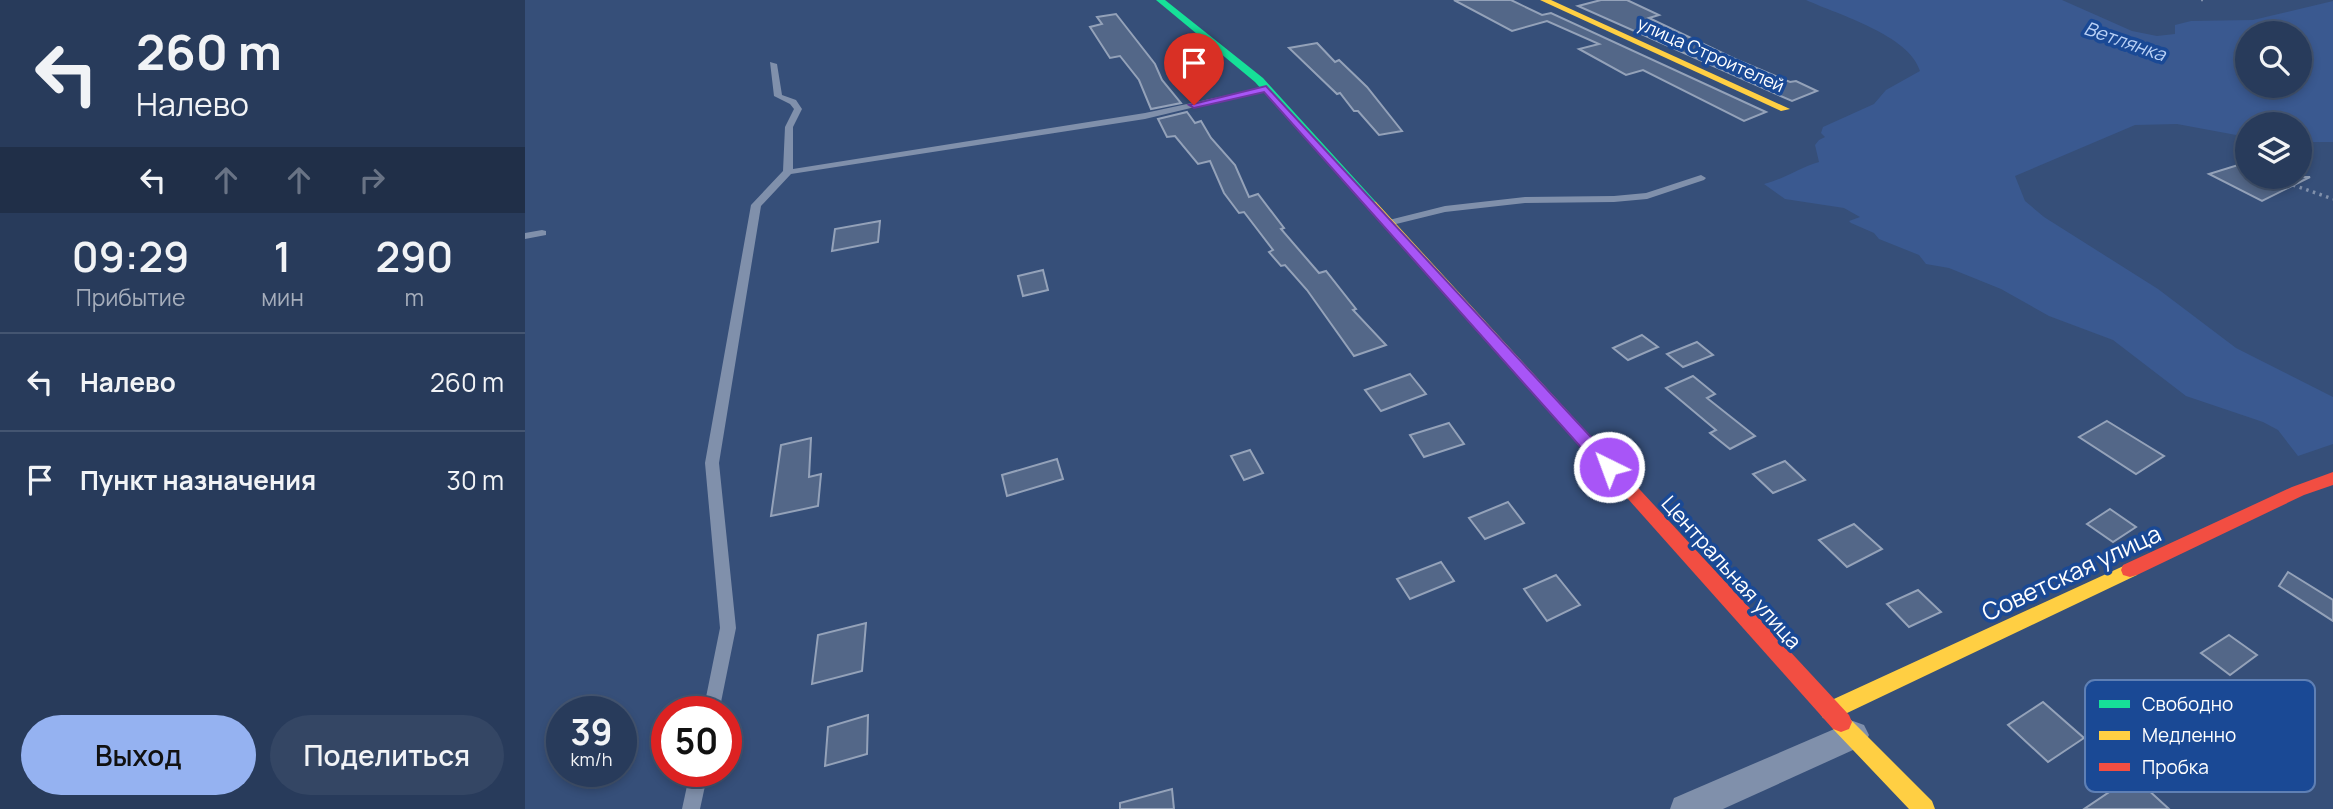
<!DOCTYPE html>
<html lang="ru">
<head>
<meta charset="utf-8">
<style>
	:root { --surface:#283b5b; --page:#344664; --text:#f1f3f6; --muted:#a5adbb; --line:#445571; --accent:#95b2f1 }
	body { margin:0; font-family:Manrope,sans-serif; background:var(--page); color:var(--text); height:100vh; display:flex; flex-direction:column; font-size:26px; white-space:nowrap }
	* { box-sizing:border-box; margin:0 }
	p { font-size:23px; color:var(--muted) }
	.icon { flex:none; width:38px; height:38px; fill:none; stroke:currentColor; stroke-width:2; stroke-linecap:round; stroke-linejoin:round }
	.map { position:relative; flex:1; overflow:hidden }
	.sheet { display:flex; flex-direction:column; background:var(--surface); width:525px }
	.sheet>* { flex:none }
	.guide { background:#283b5b; color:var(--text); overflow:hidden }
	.controls { position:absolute; left:1710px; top:21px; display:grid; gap:14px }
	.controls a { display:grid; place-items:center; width:77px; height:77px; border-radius:50%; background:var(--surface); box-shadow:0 4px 10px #0003,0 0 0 2px var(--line); font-size:35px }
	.speed { position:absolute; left:21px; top:696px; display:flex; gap:14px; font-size:35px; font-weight:700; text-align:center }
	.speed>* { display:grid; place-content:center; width:91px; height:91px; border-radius:50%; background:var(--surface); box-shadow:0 4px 10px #0003,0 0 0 2px var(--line); line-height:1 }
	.speed small { font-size:18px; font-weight:400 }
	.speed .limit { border:10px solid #d22; background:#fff; color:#111 }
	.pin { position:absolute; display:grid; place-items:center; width:60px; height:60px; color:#fff; margin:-72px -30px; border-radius:50% 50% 50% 0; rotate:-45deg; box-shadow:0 0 7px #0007 }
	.pin .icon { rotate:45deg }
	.me { position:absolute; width:77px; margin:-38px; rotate:318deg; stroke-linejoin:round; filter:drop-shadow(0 0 5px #0008) }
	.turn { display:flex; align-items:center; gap:24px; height:147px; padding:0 21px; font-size:32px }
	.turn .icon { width:91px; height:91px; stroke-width:2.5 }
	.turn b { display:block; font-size:49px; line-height:60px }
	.lanes { display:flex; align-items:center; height:66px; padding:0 21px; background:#0003; justify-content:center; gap:35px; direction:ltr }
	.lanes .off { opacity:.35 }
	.eta { display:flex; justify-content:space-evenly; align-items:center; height:119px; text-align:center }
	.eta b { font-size:42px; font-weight:600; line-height:49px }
	.action { display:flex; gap:14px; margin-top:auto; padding:14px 21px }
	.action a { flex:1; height:80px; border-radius:42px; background:var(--accent); color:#111; font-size:28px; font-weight:600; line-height:80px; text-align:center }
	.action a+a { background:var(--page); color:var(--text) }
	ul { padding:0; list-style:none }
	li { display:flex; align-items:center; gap:21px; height:98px; padding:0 21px; border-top:2px solid var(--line) }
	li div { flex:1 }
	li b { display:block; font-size:26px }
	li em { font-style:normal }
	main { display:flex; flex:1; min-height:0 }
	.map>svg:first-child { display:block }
</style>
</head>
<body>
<main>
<section class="sheet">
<div class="guide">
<div class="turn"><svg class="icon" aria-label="left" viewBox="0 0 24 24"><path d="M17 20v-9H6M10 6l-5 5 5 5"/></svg><div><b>260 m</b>Налево</div></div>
<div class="lanes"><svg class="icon" aria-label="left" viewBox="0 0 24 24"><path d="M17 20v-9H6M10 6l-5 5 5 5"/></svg><svg class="icon off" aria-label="ahead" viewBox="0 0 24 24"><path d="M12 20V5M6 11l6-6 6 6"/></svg><svg class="icon off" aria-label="ahead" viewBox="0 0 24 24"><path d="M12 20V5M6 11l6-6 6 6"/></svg><svg class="icon off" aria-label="right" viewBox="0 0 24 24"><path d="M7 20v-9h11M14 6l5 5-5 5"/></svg></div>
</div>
<div class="eta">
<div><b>09:29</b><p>Прибытие</p></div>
<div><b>1</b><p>мин</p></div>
<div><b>290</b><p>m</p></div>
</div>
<ul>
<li><svg class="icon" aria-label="left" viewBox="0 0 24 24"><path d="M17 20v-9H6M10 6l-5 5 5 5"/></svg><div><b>Налево</b></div><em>260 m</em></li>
<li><svg class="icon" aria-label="arrive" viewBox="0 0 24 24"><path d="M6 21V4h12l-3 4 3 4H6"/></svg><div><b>Пункт назначения</b></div><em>30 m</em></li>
</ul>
<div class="action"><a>Выход</a><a>Поделиться</a></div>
</section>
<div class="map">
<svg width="1808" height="809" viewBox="0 0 1808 809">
	<rect width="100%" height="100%" fill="#364f79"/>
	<path fill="#3a5990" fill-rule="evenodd" d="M1281 0H1537L1607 31 1632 36 1650 34V25L1666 21 1728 20 1808 1V142H1775L1774 124H1722V137L1652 124 1610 125 1490 176 1500 201 1519 217 1633 289 1711 348 1808 397V444L1773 456 1753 430 1738 422 1661 396 1588 340 1524 316 1476 289 1424 268 1401 264 1394 255 1354 239 1349 233 1326 223 1324 221 1335 217 1319 208 1260 199 1239 184C1259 179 1274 168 1294 162L1290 145 1294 140 1300 137 1296 133 1298 127 1349 104 1361 90 1395 71C1384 35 1314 15 1281 0ZM1722 33H1774V86H1722Z"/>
	<g fill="#536788" stroke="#94a2b9" stroke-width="2">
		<path d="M929 0H986L1017 15 1026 13 1241 112 1219 121 1118 70 1101 75 1054 49 1074 44 1022 21 987 31Z"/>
		<path d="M1076 0H1102L1134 15 1124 18 1210 59 1265 82 1271 81 1292 91 1267 101 1053 6Z"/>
		<path d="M591 14 630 64 637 80 656 103 626 109 614 80 595 56 585 58 565 27 577 24 572 17Z"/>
		<path d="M792 43 810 62 814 60 842 87 877 131 854 135 833 111H829L815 93 812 94 764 48Z"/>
		<path d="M662 112 670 123 676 121 686 138 710 165 724 197 733 194 759 228 756 229 794 273 801 271 831 309 828 310 861 345 829 356 782 290 760 265 756 266 744 252 748 250 719 212 714 213 699 193 685 161 673 164 650 136 642 137 633 119Z"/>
		<path d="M1713 165 1722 169V177H1785L1737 201 1684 174Z"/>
		<path d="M355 221 353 242 307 251 310 229Z"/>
		<path d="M518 270 523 290 498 296 493 276Z"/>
		<path d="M1117 335 1133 347 1103 360 1088 348Z"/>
		<path d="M1172 342 1188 355 1158 367 1142 354Z"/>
		<path d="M885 374 901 394 856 411 840 390Z"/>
		<path d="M1168 376 1190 394 1182 398 1230 436 1205 449 1185 433 1191 430 1141 388Z"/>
		<path d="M1582 421 1639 456 1611 474 1554 437Z"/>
		<path d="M924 423 939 444 899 457 885 435Z"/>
		<path d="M286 438 284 477 296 474 293 506 246 516 256 445Z"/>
		<path d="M725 450 738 473 719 480 706 456Z"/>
		<path d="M532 459 538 479 482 496 477 475Z"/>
		<path d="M1260 461 1280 480 1248 493 1228 474Z"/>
		<path d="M983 502 999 523 960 539 944 518Z"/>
		<path d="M1585 509 1611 527 1588 542 1562 524Z"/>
		<path d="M1329 524 1357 549 1322 567 1294 540Z"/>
		<path d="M916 562 929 581 885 599 872 579Z"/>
		<path d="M1763 572 1808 600V621L1754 586Z"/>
		<path d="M1031 575 1055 605 1022 621 999 589Z"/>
		<path d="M1393 590 1416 612 1384 627 1362 604Z"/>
		<path d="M341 623 337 671 287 684 293 635Z"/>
		<path d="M1704 635 1732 655 1705 675 1676 653Z"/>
		<path d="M1518 702 1559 738 1523 762 1483 725Z"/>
		<path d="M343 715 342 754 300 766 303 727Z"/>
		<path d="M1608 776 1644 809H1559Z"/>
		<path d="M647 789 649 809H595V803Z"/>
	</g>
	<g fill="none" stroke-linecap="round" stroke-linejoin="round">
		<path stroke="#8090ab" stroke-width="2.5" stroke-dasharray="2 3.5" stroke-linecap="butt" d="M1676 0H1680"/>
		<path stroke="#8090ab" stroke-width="3.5" stroke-dasharray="2.5 4.5" stroke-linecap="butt" d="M1768 185 1808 199"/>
		<g fill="#8090ab" fill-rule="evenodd">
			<path d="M245 62 252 64 257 95 271 100 277 109 268 127V169L620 113 741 87 745 89 620 119 266 174 236 206 194 463 211 628 194 712H178L195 628 180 463 226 205 258 171 260 127 269 109 265 104 249 96Z"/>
			<path d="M1176 175 1181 178 1179 180 1122 199 1089 202 1000 203 920 212 863 226 858 223 860 221 920 206 1000 197 1089 196 1121 193Z"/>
			<path d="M17 230 21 231V235L0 239V233Z"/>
			<path d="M165 772H183L175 809H157Z"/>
		</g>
		<path fill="#8090ab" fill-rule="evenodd" d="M1328 721 1339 725 1344 735 1339 745 1198 809H1145L1149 798Z"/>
		<path fill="#16e098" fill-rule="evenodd" d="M631 0H640L738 78 851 202V208H843L730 82Z"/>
		<g fill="#ffcf43" fill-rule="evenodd">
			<path d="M1015 0H1026L1265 109 1256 111Z"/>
			<path d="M847 201 851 202 1091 464 1093 468 1091 472H1079L843 208 841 205Z"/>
			<path d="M1605 563 1612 565 1614 570 1612 575 1320 714 1407 801 1410 809H1384L1308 729 1306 720 1298 718 1294 711 1298 704Z"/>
		</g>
		<g fill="#f24e42" fill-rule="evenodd">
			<path d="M1085 462 1091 464 1324 715 1327 722 1324 729 1316 732 1308 729 1079 472 1077 468 1079 464Z"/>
			<path d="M1808 472V485L1779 495 1612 575 1605 577 1598 575 1596 570 1598 565 1767 487Z"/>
		</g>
	</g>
	<path fill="#a855f7" stroke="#6d37a1" stroke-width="2" d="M741 86 1090 463 1092 467 1090 472H1078L739 92 669 108 664 105Z"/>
	<g text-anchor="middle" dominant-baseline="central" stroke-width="7" stroke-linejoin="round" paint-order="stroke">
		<g font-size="18" fill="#fff" stroke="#1a4995">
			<text transform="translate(1186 54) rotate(24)">улица Строителей</text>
		</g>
		<g font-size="19" font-style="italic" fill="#b9d1f6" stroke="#1a4995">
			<text transform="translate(1600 41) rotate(19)">Ветлянка</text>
		</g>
		<g font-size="21" fill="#fff" stroke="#1a4995">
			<text transform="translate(1207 572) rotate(48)">Центральная улица</text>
		</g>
		<g font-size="24" fill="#fff" stroke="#1a4995">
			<text transform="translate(1546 572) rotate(-25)">Советская улица</text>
		</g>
	</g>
	<rect x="1560" y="680" width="230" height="112" rx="10" fill="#1a4995" stroke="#5f80b5" stroke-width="2"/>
	<rect x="1574" y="700" width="31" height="8" fill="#16e098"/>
	<rect x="1574" y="731" width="31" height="9" fill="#ffcf43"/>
	<rect x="1574" y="763" width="31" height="8" fill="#f24e42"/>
	<g font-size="19" fill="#fff">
		<text x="1617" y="711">Свободно</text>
		<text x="1617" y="742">Медленно</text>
		<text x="1617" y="774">Пробка</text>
	</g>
</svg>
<div class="controls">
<a><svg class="icon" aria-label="search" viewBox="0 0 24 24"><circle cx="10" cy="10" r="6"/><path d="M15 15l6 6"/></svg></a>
<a><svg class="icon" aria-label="layers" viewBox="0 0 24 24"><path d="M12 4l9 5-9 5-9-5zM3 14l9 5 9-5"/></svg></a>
</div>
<div class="speed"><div>39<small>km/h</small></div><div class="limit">50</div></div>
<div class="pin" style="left:669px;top:105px;background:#d93025"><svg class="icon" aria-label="arrive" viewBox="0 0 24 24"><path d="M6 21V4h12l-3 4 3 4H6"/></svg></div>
<svg class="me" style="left:1084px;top:467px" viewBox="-20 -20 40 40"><circle r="17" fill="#a855f7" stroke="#fff" stroke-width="3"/><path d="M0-11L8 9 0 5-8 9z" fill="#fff"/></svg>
</div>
</main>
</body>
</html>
